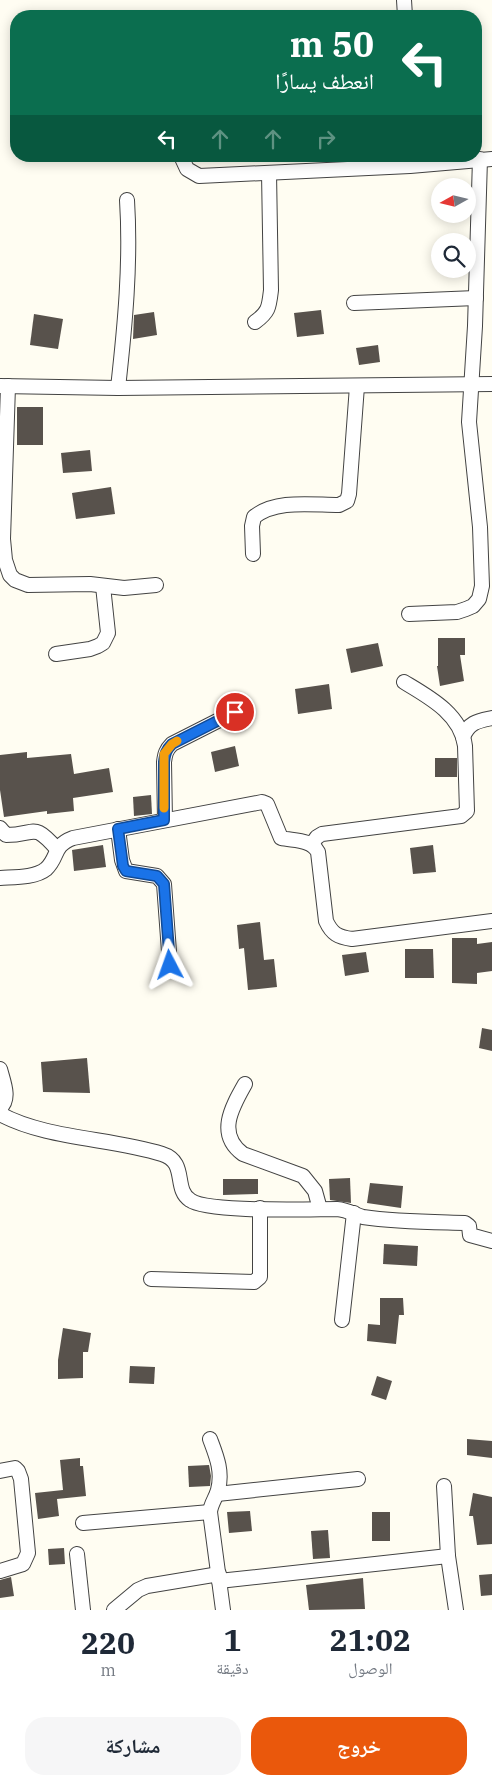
<!DOCTYPE html>
<html lang="ar">
<head>
<meta charset="utf-8">
<style>
	:root { --surface:#fff; --page:#f6f6f7; --text:#1f2937; --muted:#747a83; --accent:#ea580c }
	body { margin:0; font-family:"IBM Plex Serif","Noto Naskh Arabic",serif; background:var(--page); color:var(--text); direction:rtl; height:100vh; display:flex; flex-direction:column; font-size:19px; white-space:nowrap }
	* { box-sizing:border-box; margin:0 }
	p { font-size:16px; color:var(--muted) }
	.icon { flex:none; width:28px; height:28px; fill:none; stroke:currentColor; stroke-width:2; stroke-linecap:round; stroke-linejoin:round }
	.map { position:relative; height:1610px; overflow:hidden; direction:ltr }
	.drawer { display:flex; flex-direction:column; background:var(--surface); flex:1 }
	.drawer>* { flex:none }
	.banner { position:absolute; left:10px; top:10px; width:472px; height:152px; border-radius:20px; box-shadow:0 2px 12px #0003; direction:rtl; background:#0b6e4f; color:#fff; overflow:hidden }
	.needle { width:32px; rotate:262deg }
	.controls { position:absolute; left:431px; top:178px; display:grid; gap:10px }
	.controls a { display:grid; place-items:center; width:45px; height:45px; border-radius:50%; background:var(--surface); box-shadow:0 2px 12px #0003; font-size:25px }
	.pin { position:absolute; display:grid; place-items:center; width:42px; height:42px; color:#fff; margin:-21px; border:2px solid #fff; border-radius:50%; box-shadow:0 1px 5px #0007 }
	.me { position:absolute; width:55px; margin:-28px; rotate:356deg; stroke-linejoin:round; filter:drop-shadow(0 0 4px #0008) }
	.turn { display:flex; align-items:center; gap:18px; height:105px; padding:0 25px; font-size:22px }
	.turn .icon { width:65px; height:65px; stroke-width:2.5 }
	.turn b { display:block; font-size:35px; line-height:42px }
	.lanes { display:flex; align-items:center; height:48px; padding:0 25px; background:#0003; justify-content:center; gap:25px; direction:ltr }
	.lanes .off { opacity:.35 }
	.eta { display:flex; justify-content:space-evenly; align-items:center; height:85px; text-align:center }
	.eta b { font-size:30px; font-weight:700; line-height:35px }
	.action { display:flex; gap:10px; margin-top:auto; padding:10px 25px }
	.action a { flex:1; height:58px; border-radius:20px; background:var(--accent); color:#fff; font-size:20px; font-weight:700; line-height:58px; text-align:center }
	.action a+a { background:var(--page); color:var(--text) }
	.map>svg:first-child { display:block }
</style>
</head>
<body>
<div class="map">
<svg width="492" height="1610" viewBox="0 0 492 1610">
	<rect width="100%" height="100%" fill="#fffdf2"/>
	<g fill="#58524c">
		<path d="M321 310 324 334 297 337 294 313Z"/>
		<path d="M154 312 157 335 133 339 134 315Z"/>
		<path d="M34 314 63 319 58 349 30 345Z"/>
		<path d="M378 345 380 362 359 365 356 348Z"/>
		<rect x="17" y="407" width="26" height="38"/>
		<path d="M90 450 92 471 63 473 61 453Z"/>
		<path d="M111 487 115 514 76 519 72 493Z"/>
		<path d="M438 638H465V655H460L464 681 440 686 437 666H438Z"/>
		<path d="M378 643 383 666 351 673 346 649Z"/>
		<path d="M329 684 332 709 298 714 295 689Z"/>
		<path d="M235 746 239 766 215 772 211 752Z"/>
		<path d="M27 752V758L71 754 74 774 109 768 113 792 73 798 74 811 47 814V811L4 817 0 790V755Z"/>
		<rect x="435" y="758" width="22" height="19"/>
		<path d="M151 795 152 814 134 816 133 797Z"/>
		<path d="M103 845 106 867 74 871 72 850Z"/>
		<path d="M433 845 436 872 413 874 410 848Z"/>
		<path d="M260 922 264 960 274 959 277 987 248 990 244 948 239 949 237 925Z"/>
		<path d="M452 938H477V944L492 942V971L477 973V984L452 983Z"/>
		<path d="M405 949H433L434 978H405Z"/>
		<path d="M366 952 369 972 345 976 342 955Z"/>
		<path d="M482 1028 492 1030V1051L479 1048Z"/>
		<path d="M87 1058 90 1093 43 1092 41 1062Z"/>
		<path d="M350 1178 351 1203 330 1200 329 1179Z"/>
		<path d="M223 1179H258V1194L223 1195Z"/>
		<path d="M370 1183 403 1186 401 1208 367 1203Z"/>
		<path d="M384 1244 418 1246 417 1266 383 1264Z"/>
		<path d="M380 1298H403L404 1315H399L396 1344 367 1341 368 1324 380 1325Z"/>
		<path d="M63 1328 91 1333 88 1352H83V1378L58 1379V1360Z"/>
		<path d="M130 1366 155 1367 154 1384 129 1383Z"/>
		<path d="M377 1376 392 1381 386 1400 371 1395Z"/>
		<path d="M467 1439 492 1441V1458L467 1455Z"/>
		<path d="M80 1458V1466H83L86 1496 57 1499 59 1516 38 1519 35 1493 63 1490 60 1460Z"/>
		<path d="M209 1465 211 1476 210 1486 189 1487 188 1466Z"/>
		<path d="M473 1493 492 1497V1544L477 1545 473 1516H469Z"/>
		<path d="M250 1511 252 1531 229 1533 227 1512Z"/>
		<rect x="372" y="1512" width="18" height="29"/>
		<path d="M328 1530 330 1558 313 1559 311 1531Z"/>
		<path d="M64 1548 65 1564 49 1565 48 1549Z"/>
		<path d="M492 1574V1595L481 1596 479 1575Z"/>
		<path d="M11 1577 14 1596 0 1598V1580Z"/>
		<path d="M363 1578 365 1609 309 1610 306 1585Z"/>
	</g>
	<g fill="none" stroke-linecap="round" stroke-linejoin="round">
		<g stroke="#434343" stroke-width="16">
			<g id="minor">
				<path d="M404 0 405 16"/>
				<path d="M181 156 187 169 199 176 410 166 492 159"/>
				<path d="M354 303 476 298"/>
				<path d="M255 322C269 312 269 307 271 290L269 173"/>
				<path d="M0 386 118 388 492 384"/>
				<path d="M8 386 3 539 5 560 10 575 15 580 28 585 90 584 124 588 156 585"/>
				<path d="M118 388C125 325 131 263 127 200"/>
				<path d="M253 554 252 526 254 517C276 499 312 505 339 505L347 501 349 494 357 386"/>
				<path d="M409 614 457 612 466 609 473 606 479 599 482 586 480 527 469 422 475 326 480 159"/>
				<path d="M56 654 90 649 98 646 103 643 108 633 103 586"/>
				<path d="M463 737C469 722 478 721 492 718"/>
				<path d="M165 820 164 762C165 754 166 750 172 744L235 712"/>
				<path d="M0 828 6 835C37 835 32 821 57 849"/>
				<path d="M118 829 122 860 126 871 157 876 164 884 170 965"/>
				<path d="M312 844 317 837 322 834 461 816 467 811 465 746C461 714 429 697 404 682"/>
				<path d="M0 878C13 877 35 878 46 869 59 857 52 846 73 838L262 802 267 804 281 838C294 841 311 839 318 852L326 921C332 934 338 937 352 939L492 921"/>
				<path d="M0 1069C3 1081 11 1099 0 1108"/>
				<path d="M245 1084C232 1107 216 1134 243 1154L303 1176 315 1191 320 1209"/>
				<path d="M0 1114C46 1139 111 1138 162 1154 188 1162 173 1189 190 1200 207 1213 311 1209 337 1209 348 1210 355 1215 363 1217 397 1222 431 1222 465 1223L469 1226 470 1235 492 1241"/>
				<path d="M151 1279 254 1282 260 1277V1208"/>
				<path d="M342 1320 354 1213"/>
				<path d="M210 1439C216 1455 223 1471 218 1490 216 1498 211 1503 210 1512L223 1610"/>
				<path d="M0 1471 15 1468 18 1471 21 1479 28 1553 23 1564 0 1571"/>
				<path d="M444 1486 448 1556 456 1610"/>
				<path d="M217 1494 358 1479"/>
				<path d="M83 1523 210 1512"/>
				<path d="M77 1554 83 1610"/>
				<path d="M219 1581 448 1556"/>
				<path d="M114 1610 138 1590 147 1586 219 1574"/>
			</g>
		</g>
		<use href="#minor" stroke="#fff" stroke-width="14"/>
	</g>
	<g fill="none" stroke-linecap="round" stroke-linejoin="round">
		<g stroke="#114b97" stroke-width="12">
			<path id="route" d="M170 965 164 884 157 876 126 871 123 866 118 829 164 820V762C165 754 166 750 172 744L235 712"/>
		</g>
		<use href="#route" stroke="#1a73e8" stroke-width="9"/>
		<path stroke="#f59e0b" stroke-width="9" d="M164 808V754L172 744 177 741"/>
	</g>
</svg>
<div class="controls">
<a><svg class="needle" viewBox="-14 -14 28 28"><path d="M0-13l5 13h-10z" fill="#e53935"/><path d="M0 13l5-13h-10z" fill="#747a83"/></svg></a>
<a><svg class="icon" aria-label="search" viewBox="0 0 24 24"><circle cx="10" cy="10" r="6"/><path d="M15 15l6 6"/></svg></a>
</div>
<div class="pin" style="left:235px;top:712px;background:#d93025"><svg class="icon" aria-label="arrive" viewBox="0 0 24 24"><path d="M6 21V4h12l-3 4 3 4H6"/></svg></div>
<svg class="me" style="left:170px;top:965px" viewBox="-20 -20 40 40"><path d="M0-17L14 15 0 8-14 15z" fill="#1a73e8" stroke="#fff" stroke-width="4"/></svg>
<div class="banner">
<div class="turn"><svg class="icon" aria-label="left" viewBox="0 0 24 24"><path d="M17 20v-9H6M10 6l-5 5 5 5"/></svg><div><b>50 m</b>انعطف يسارًا</div></div>
<div class="lanes"><svg class="icon" aria-label="left" viewBox="0 0 24 24"><path d="M17 20v-9H6M10 6l-5 5 5 5"/></svg><svg class="icon off" aria-label="ahead" viewBox="0 0 24 24"><path d="M12 20V5M6 11l6-6 6 6"/></svg><svg class="icon off" aria-label="ahead" viewBox="0 0 24 24"><path d="M12 20V5M6 11l6-6 6 6"/></svg><svg class="icon off" aria-label="right" viewBox="0 0 24 24"><path d="M7 20v-9h11M14 6l5 5-5 5"/></svg></div>
</div>
</div>
<section class="drawer">
<div class="eta">
<div><b>21:02</b><p>الوصول</p></div>
<div><b>1</b><p>دقيقة</p></div>
<div><b>220</b><p>m</p></div>
</div>
<div class="action"><a>خروج</a><a>مشاركة</a></div>
</section>
</body>
</html>
